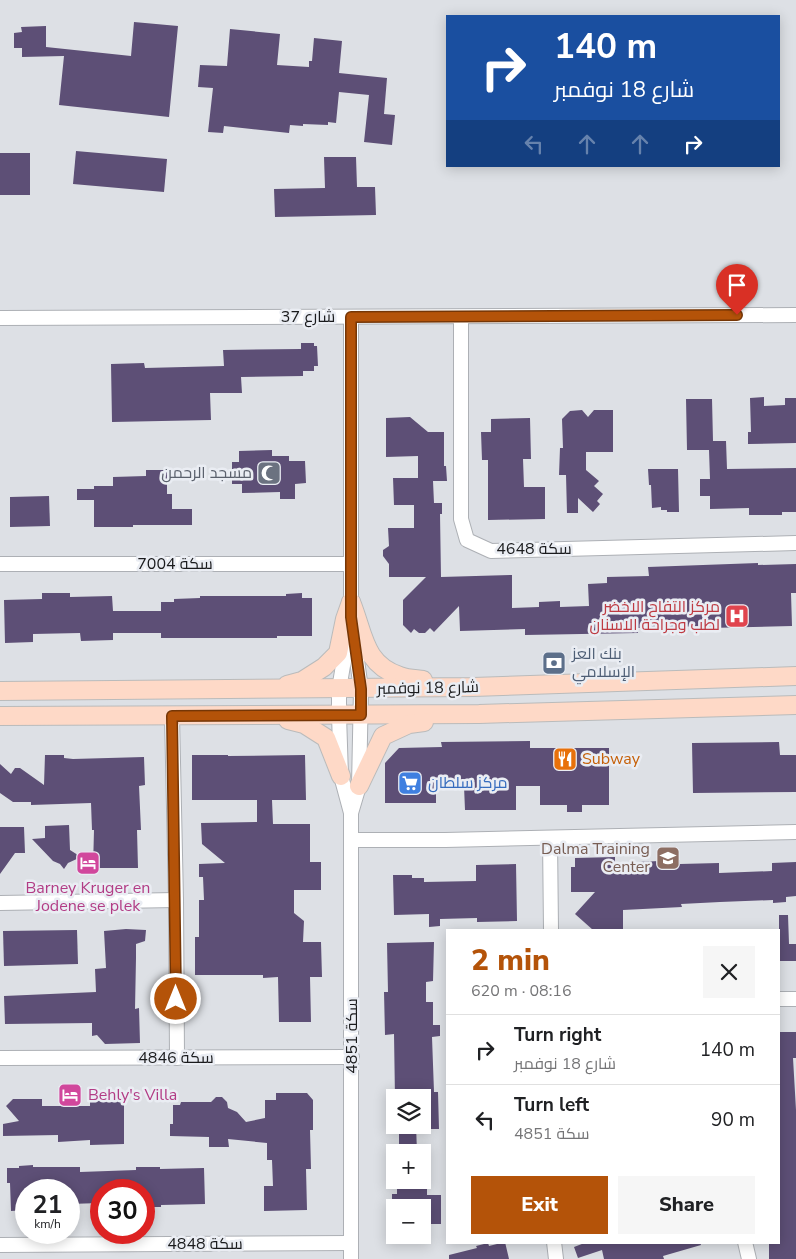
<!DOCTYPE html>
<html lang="en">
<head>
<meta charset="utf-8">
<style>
	:root { --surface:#fff; --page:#f6f6f6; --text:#202124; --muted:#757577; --line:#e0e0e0; --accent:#b45309 }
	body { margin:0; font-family:"Nunito Sans",Cairo,sans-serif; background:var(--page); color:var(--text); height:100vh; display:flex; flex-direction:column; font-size:19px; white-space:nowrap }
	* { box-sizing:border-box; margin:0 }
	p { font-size:16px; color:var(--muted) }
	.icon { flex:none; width:28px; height:28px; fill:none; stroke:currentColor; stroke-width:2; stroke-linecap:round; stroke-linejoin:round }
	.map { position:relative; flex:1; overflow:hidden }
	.sheet { position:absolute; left:446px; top:929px; width:334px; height:315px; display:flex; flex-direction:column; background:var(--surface); border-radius:0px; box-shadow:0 2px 12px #0003 }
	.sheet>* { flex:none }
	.banner { position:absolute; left:446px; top:15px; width:334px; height:152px; border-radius:0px; box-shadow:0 2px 12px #0003; background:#1a4fa0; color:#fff; overflow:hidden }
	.buttons { position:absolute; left:386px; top:1089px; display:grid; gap:10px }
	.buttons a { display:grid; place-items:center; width:45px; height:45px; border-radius:0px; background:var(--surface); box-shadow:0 2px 12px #0003; font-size:25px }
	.speed { position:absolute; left:15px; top:1179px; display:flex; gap:10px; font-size:25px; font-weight:700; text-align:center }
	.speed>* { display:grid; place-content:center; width:65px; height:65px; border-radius:50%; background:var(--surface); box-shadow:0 2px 12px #0003; line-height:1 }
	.speed small { font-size:12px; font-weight:400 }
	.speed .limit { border:8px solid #d22; background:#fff; color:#111 }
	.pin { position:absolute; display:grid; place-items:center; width:42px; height:42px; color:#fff; margin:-51px -21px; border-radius:50% 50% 50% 0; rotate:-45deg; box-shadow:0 0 5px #0007 }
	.pin .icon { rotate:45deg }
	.me { position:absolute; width:55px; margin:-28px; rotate:0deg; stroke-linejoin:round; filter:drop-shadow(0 0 4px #0008) }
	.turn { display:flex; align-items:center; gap:18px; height:105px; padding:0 25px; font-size:22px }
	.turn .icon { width:65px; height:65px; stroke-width:2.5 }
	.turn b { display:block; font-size:35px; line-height:42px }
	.lanes { display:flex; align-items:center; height:48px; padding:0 25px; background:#0003; justify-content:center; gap:25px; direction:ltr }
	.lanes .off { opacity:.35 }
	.round { display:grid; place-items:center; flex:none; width:52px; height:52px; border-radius:0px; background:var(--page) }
	.head { display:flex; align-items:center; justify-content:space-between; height:85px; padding:0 25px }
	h1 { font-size:30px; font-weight:800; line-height:38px; color:var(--accent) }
	.cta { display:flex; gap:10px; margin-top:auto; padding:10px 25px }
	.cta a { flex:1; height:58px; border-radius:0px; background:var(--accent); color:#fff; font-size:20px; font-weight:800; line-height:58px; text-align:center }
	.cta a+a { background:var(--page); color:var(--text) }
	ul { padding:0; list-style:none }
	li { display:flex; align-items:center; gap:15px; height:70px; padding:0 25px; border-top:1px solid var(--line) }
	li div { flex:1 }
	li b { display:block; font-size:19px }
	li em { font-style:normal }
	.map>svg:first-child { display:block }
</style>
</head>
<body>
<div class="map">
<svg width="796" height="1259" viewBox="0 0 796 1259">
	<rect width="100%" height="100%" fill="#dde0e5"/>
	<g fill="#5d4f76">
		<path d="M134 22 178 26 169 117 59 105 64 56 22 57V48H14V33L22 32 21 27 46 26V47L131 56Z"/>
		<path d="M230 29 280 34 277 65 309 67V61H312L314 38 342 41 339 73 387 78 384 114 395 115 392 145 364 142 369 95 339 92 336 123 328 122V125L303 124V126L290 125 289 133 224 126 223 133 208 132 213 88 198 87 200 65 227 66Z"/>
		<path d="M76 151 167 159 164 192 73 184Z"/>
		<rect x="0" y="153" width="30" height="42"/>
		<path d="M324 157H356L357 187H375L376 215 275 217 274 189 325 188Z"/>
		<path d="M301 343H314V346H317L318 366H314V371H303V376L241 377 242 393H210L211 420 112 422 111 364 144 363 145 368 224 366 223 350 301 349Z"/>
		<path d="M764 397V406L785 405V398H796V443L748 444V432H751L750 398Z"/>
		<path d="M686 399H712L713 441H726L727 469 796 468V512H782V515H749V508L710 509V496H700V479H710L709 450H687Z"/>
		<path d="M582 410 588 417 594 410H613V452H586V470L599 481 594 486 603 494 597 501 600 504 593 512 578 498V513H567L566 475H559L560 448H563L562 419 570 411Z"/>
		<path d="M410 417 428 432H444V466H446L447 481H433L434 503H442V514H440L441 577 512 575V608L539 607V602L560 601V607L589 606 588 584 607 583V577L649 576 648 567 758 563V565L796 564V593H791L792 626 708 628V626L638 628V633L525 635V629L460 631 459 606 434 632 430 628 425 633H419L414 629 411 633 403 625V600L426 577H389V564L383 556V550L389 546 388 528H414V505H394L393 478H418V456L386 457V418Z"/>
		<path d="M530 418 531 459H523L524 487H545V519L488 520V460H482L481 432H491V419Z"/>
		<path d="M272 450V456H289V461H305L306 483 295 484V499H280V492L242 493V484H232V462H239V451Z"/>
		<path d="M648 469H678L679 512H667V510H661V507L652 508 651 485H649Z"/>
		<path d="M146 470H167V494H172V509H192V525H133V527H94V500H77V489H94V486H113V477L146 476Z"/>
		<path d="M49 496 50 526 10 527V497Z"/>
		<path d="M42 593H70V597L112 596 113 611H161V602H174V599L200 598V596H286V594L302 593V598H312V636H277V638H161V633H113V640L81 641 80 633 33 634V642L5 643 4 600 42 599Z"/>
		<path d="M530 741V748H609V805H582V812H567V805H540V786H516V810H465L464 786 436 787V803H385V763L399 748 442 747 441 742Z"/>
		<path d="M779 742 780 755H796V792L693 793 692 743Z"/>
		<path d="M45 755H64V758L73 759 144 757 145 785 139 786 141 830H137L138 868H93L94 830H92L91 803 31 805V802H13L0 793V764L11 774 15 768H20L44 785Z"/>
		<path d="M192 755H228V756L305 755 306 800H272L273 824H310V862H321V890H294V913L304 921 303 942H321L322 977H310L311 1022H279L278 977 263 978V975H195V937H199V900H204L203 877H199V864L225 863 202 844 201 823 257 822V800H192Z"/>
		<path d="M69 825 70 850 81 857 68 863 64 869 60 864 53 861 32 839 45 838V826Z"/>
		<path d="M0 827H24L25 853H15L0 874Z"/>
		<path d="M615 857V866H638V862L680 860V864L719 863V873L772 871V863L796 862V896L786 897V902L773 903V900L720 902 681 904 682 907 623 910V930H593L575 914 595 892H571V867H575V858Z"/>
		<path d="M516 864 517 921 477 922V918L440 919V926L429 927V914L394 915 393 875H412V878H424V882L476 881V865Z"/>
		<path d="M779 915H788L789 944H796V961H779Z"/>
		<path d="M126 929 146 930 145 941 136 944V958L135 1009 139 1008 140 1043 105 1044 97 1035 92 1036V1023L5 1024 4 996 96 992 95 969 106 968 104 931Z"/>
		<path d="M77 930 78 964 4 966 3 931Z"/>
		<path d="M434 942 433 981 426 982V1002H433V1025H440V1036L432 1037 434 1092H438L439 1129H422V1098H395L394 1034 385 1035 384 992H388L387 943Z"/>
		<path d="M779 1032H796V1058H793L796 1110V1259H769V1242H779Z"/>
		<path d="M276 1093H307L313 1100V1130H310L311 1169H306L307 1210 264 1211V1186H273L272 1160H267V1143L228 1139 229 1147H209V1137L170 1136V1124H173V1105H180L181 1102H211L216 1097H222L227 1102 228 1108 237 1112 246 1122 265 1118V1100H276Z"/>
		<path d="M13 1099H42V1106H90V1101L124 1100V1144L90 1145V1140L58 1142V1135L3 1136V1124L19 1121 6 1106Z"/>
		<path d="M399 1125H416L417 1152H399Z"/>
		<path d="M33 1165V1167H80V1172L136 1170V1167H160V1169L204 1168 205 1204 161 1205V1207H150L144 1201V1190H101V1203L69 1204V1190H26V1210L11 1211 10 1183H7V1168H19V1166Z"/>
		<path d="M397 1180H427V1195H441V1224H422V1208H392V1194H397Z"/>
		<path d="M505 1242 509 1259H449V1255L477 1248 476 1246 488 1243 489 1246Z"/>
		<path d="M587 1242H700L701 1245 663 1256 664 1259H604L602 1250 578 1258 574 1247Z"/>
	</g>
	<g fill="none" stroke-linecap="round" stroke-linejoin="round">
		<g stroke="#adb0b5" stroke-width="16">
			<g id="minor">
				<path d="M351 317V617L361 689 359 786 351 813"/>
				<path d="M461 317V519L467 540 491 551 796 543"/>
				<path d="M0 318 796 315"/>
				<path d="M0 564H351"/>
				<path d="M347 642 339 689V715L341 776 351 813V1259"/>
				<path d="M172 716 176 900 177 1058"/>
				<path d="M550 838 551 930"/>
				<path d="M352 840H445L796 832"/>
				<path d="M0 903 176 900"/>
				<path d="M779 999H796"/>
				<path d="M0 1058 352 1057"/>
				<path d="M554 1242 556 1259"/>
				<path d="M745 1242 749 1259"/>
				<path d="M0 1245 350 1243"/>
			</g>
		</g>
		<g stroke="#babbbb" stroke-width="20">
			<g id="major">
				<path d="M351 602C364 633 363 664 400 676 407 679 416 679 423 680"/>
				<path d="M287 685 302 681 324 667 338 653 345 619 351 602"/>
				<path d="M0 691 473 687 796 676"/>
				<path d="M0 716 479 714 796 705"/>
				<path d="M288 720 304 724 326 738 341 776"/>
				<path d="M359 786 383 736 409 724 424 722"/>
			</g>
		</g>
		<use href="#minor" stroke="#fff" stroke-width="14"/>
		<use href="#major" stroke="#fed9c7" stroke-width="18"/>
	</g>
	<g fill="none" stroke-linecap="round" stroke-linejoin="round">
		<g stroke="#753606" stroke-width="12">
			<path id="route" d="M176 999 172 716 361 715V689L351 617V317L737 315"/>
		</g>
		<use href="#route" stroke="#b45309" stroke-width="9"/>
	</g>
	<defs>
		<g id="mosque-square" transform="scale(1.25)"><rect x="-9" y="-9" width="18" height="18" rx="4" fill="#6b7280" stroke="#eaedf3"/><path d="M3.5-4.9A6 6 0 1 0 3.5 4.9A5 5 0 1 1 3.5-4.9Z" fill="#fff"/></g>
		<g id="hospital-square" transform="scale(1.25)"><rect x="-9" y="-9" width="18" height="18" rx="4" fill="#e0444e" stroke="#eaedf3"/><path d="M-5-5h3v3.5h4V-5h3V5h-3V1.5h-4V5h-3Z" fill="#fff"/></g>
		<g id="bank-square" transform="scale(1.25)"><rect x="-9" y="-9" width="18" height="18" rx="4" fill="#5c6f8a" stroke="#eaedf3"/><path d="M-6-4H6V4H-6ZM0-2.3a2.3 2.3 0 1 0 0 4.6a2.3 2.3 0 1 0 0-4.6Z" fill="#fff"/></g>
		<g id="restaurant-square" transform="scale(1.25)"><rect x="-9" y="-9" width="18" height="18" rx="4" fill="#e8710a" stroke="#eaedf3"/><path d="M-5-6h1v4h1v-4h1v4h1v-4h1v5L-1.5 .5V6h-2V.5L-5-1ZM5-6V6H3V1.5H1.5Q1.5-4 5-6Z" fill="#fff"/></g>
		<g id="supermarket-square" transform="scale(1.25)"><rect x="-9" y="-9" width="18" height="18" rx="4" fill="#3f7fe0" stroke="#eaedf3"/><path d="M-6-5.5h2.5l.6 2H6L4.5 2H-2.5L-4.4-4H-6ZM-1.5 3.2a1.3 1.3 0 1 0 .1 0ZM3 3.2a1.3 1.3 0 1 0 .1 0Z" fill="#fff"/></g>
		<g id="school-square" transform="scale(1.25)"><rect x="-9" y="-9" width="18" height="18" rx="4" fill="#8d6e63" stroke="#eaedf3"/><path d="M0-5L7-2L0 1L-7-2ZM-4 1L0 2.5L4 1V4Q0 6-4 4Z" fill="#fff"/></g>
		<g id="hotel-square" transform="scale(1.25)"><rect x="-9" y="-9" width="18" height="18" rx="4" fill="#d1479c" stroke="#eaedf3"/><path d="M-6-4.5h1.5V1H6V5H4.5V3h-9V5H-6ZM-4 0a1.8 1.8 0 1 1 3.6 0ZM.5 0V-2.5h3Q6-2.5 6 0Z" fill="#fff"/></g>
	</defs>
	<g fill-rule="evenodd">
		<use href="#mosque-square" x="269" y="473"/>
		<use href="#hospital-square" x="737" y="616"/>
		<use href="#bank-square" x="554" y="663"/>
		<use href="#restaurant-square" x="565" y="759"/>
		<use href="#supermarket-square" x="410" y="783"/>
		<use href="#school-square" x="668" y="858"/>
		<use href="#hotel-square" x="88" y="863"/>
		<use href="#hotel-square" x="70" y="1095"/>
	</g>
	<g text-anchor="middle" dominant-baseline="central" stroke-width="5" stroke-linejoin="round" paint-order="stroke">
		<g font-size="16" fill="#1a1b1d" stroke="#eaedf3">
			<text x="308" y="317">شارع 37</text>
			<text x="534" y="549">سكة 4648</text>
			<text x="175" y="564">سكة 7004</text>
			<text transform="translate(428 688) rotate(-1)">شارع 18 نوفمبر</text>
			<text transform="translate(352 1036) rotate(-90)">سكة 4851</text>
			<text x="176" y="1058">سكة 4846</text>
			<text x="205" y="1244">سكة 4848</text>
		</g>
		<g font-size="16" fill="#5b616d" stroke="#eaedf3" text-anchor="end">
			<text x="252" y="473">مسجد الرحمن</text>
		</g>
		<g font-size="16" fill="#be3a42" stroke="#eaedf3" text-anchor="end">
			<text x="720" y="607">مركز التفاح الاخضر<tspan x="720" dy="18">لطب وجراحة الاسنان</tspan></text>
		</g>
		<g font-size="16" fill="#4e5e75" stroke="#eaedf3" text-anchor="start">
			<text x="572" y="654">بنك العز<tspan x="572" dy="18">الإسلامي</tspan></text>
		</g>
		<g font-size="16" fill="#c56008" stroke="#eaedf3" text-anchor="start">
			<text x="582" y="759">Subway</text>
		</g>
		<g font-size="16" fill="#366cbe" stroke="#eaedf3" text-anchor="start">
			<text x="428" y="783">مركز سلطان</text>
		</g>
		<g font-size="16" fill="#785e54" stroke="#eaedf3" text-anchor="end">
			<text x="650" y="849">Dalma Training<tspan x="650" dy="18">Center</tspan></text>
		</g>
		<g font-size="16" fill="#b23c85" stroke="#eaedf3">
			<text x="88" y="888">Barney Kruger en<tspan x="88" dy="18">Jodene se plek</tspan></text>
			<text x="88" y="1095" text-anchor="start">Behly's Villa</text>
		</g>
	</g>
</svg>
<div class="buttons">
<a><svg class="icon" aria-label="layers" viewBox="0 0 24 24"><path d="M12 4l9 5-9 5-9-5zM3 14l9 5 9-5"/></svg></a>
<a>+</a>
<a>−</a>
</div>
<div class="speed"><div>21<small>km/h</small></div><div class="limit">30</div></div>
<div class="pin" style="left:737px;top:315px;background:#d93025"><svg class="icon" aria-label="arrive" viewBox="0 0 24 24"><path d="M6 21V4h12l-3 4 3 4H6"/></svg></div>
<svg class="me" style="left:176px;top:999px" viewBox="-20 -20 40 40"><circle r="17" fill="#b45309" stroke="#fff" stroke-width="3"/><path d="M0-11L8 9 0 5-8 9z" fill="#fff"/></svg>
<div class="banner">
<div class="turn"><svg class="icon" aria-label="right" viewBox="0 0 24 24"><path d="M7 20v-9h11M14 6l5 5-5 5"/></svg><div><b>140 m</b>شارع 18 نوفمبر</div></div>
<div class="lanes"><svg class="icon off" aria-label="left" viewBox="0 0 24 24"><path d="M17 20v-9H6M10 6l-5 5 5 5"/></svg><svg class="icon off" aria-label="ahead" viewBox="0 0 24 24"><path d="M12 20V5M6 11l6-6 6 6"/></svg><svg class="icon off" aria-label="ahead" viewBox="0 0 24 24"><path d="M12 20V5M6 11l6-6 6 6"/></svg><svg class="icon" aria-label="right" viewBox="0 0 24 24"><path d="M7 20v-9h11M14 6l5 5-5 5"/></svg></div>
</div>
<section class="sheet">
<div class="head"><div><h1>2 min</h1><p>620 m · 08:16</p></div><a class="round"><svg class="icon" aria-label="close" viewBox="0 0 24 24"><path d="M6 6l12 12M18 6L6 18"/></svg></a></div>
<ul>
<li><svg class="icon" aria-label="right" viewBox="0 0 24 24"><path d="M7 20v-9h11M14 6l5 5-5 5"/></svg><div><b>Turn right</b><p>شارع 18 نوفمبر</p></div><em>140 m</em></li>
<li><svg class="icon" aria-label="left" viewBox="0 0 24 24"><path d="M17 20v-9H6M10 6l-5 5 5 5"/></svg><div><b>Turn left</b><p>سكة 4851</p></div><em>90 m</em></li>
</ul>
<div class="cta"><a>Exit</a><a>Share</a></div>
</section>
</div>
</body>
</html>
